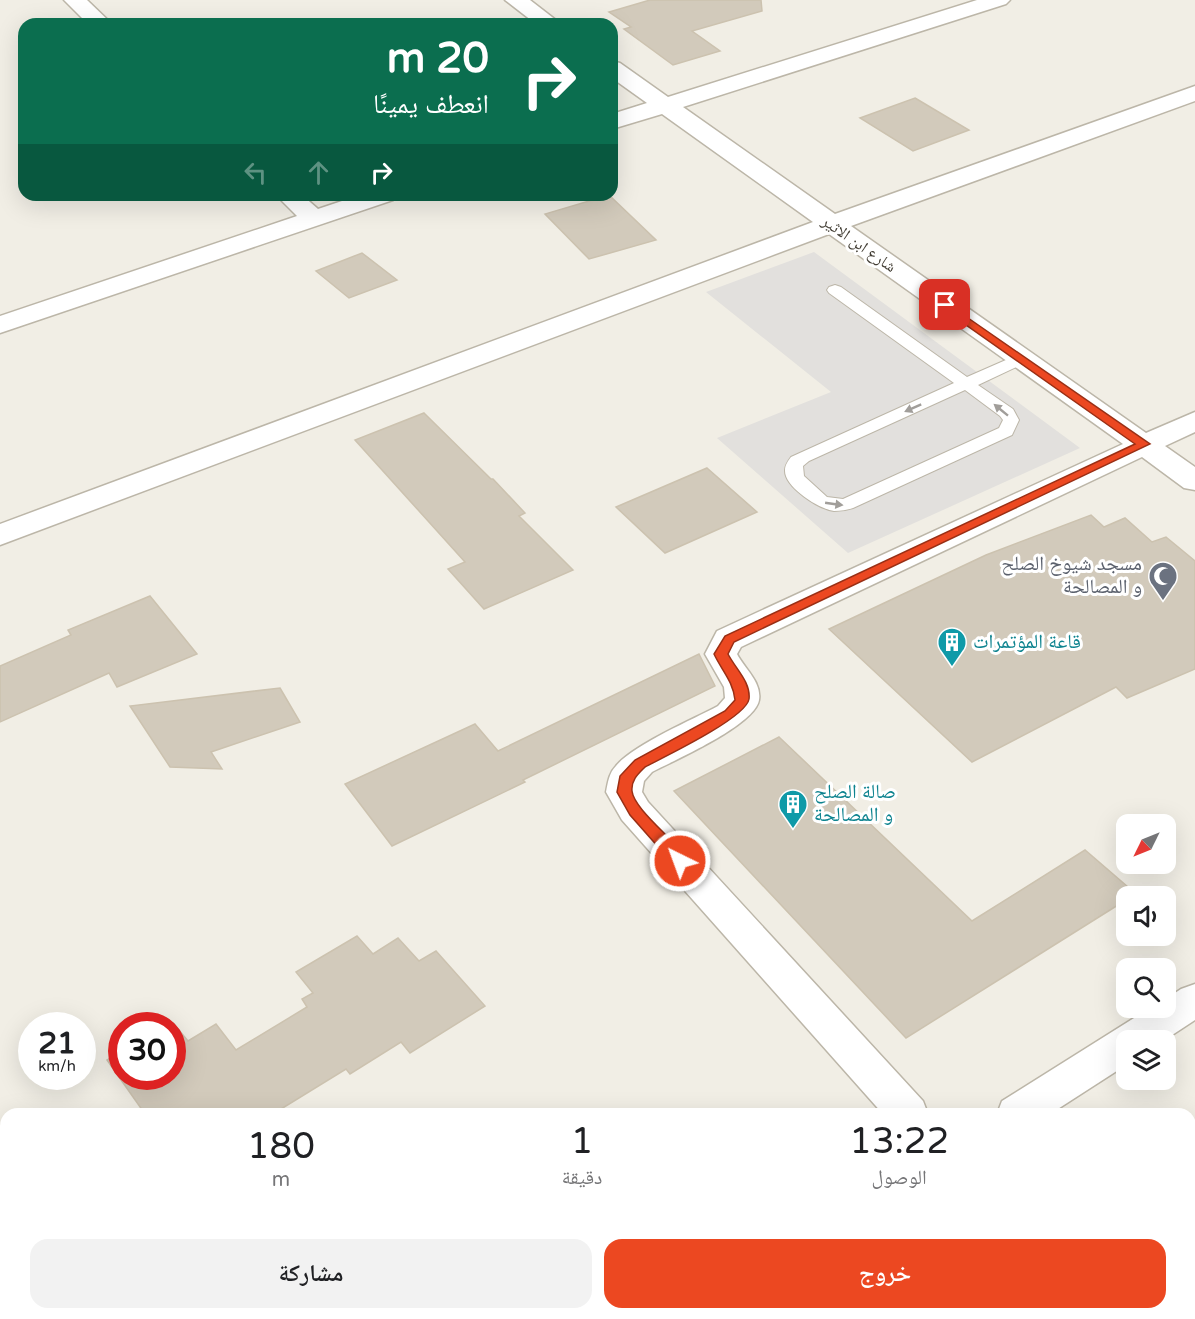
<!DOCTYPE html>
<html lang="ar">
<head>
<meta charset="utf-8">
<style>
	:root { --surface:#fff; --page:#f2f2f2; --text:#202124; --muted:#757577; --accent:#ec4821 }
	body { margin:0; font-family:"Varela Round","Noto Naskh Arabic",sans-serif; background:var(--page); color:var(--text); direction:rtl; height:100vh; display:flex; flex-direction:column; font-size:22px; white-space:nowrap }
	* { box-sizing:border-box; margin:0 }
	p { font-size:20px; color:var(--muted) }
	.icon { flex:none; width:33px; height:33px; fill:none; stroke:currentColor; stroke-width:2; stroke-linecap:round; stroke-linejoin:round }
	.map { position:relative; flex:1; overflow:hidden; direction:ltr }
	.side { position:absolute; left:0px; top:1108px; width:1196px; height:212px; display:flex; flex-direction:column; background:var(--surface); border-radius:18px 18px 0 0; box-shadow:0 6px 24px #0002; direction:rtl }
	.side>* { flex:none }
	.guide { position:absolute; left:18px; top:18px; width:600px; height:183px; border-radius:18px; box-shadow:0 6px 24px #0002; direction:rtl; background:#0b6e4f; color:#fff; overflow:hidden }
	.needle { width:39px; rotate:227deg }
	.tools { position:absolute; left:1116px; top:814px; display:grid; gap:12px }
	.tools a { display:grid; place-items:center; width:60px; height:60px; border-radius:12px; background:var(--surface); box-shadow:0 6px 24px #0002; font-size:30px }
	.speed { position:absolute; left:18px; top:1012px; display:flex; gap:12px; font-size:30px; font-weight:700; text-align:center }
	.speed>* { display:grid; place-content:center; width:78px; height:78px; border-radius:50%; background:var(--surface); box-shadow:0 6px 24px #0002; line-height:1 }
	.speed small { font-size:15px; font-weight:400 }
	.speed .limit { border:9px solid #d22; background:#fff; color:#111 }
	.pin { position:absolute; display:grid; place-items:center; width:51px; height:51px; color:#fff; margin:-26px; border-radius:12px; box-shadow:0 3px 9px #0006 }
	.me { position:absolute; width:66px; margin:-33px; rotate:318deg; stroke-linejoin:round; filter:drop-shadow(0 0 4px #0008) }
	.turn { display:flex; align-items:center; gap:21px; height:126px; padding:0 30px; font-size:27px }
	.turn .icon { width:78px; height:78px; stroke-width:2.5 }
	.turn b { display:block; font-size:42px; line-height:51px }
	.lanes { display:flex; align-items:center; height:57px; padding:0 30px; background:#0003; justify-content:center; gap:30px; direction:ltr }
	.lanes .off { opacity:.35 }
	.eta { display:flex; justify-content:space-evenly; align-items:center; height:102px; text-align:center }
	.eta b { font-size:36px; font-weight:600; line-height:42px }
	.cta { display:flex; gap:12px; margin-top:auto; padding:12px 30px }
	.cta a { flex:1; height:69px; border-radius:18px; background:var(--accent); color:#fff; font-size:24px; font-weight:600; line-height:69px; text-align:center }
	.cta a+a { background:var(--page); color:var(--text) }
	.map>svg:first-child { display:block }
</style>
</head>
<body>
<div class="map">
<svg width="1195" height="1319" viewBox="0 0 1195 1319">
	<rect width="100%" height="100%" fill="#f1eee5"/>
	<path fill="#e2e0dd" d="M814 252 1080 448 848 553 717 438 831 392 706 292Z"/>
	<g fill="#d2cabb" stroke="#ccc2af" stroke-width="1.5">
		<path d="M650 0H761L762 11 692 31 720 51 673 65 624 29 631 27 609 12Z"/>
		<path d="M915 98 969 130 913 151 860 118Z"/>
		<path d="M609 195 656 240 589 259 545 214Z"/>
		<path d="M362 253 397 280 349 298 316 271Z"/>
		<path d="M424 413 491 479H493L525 513 519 516 573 570 484 609 448 569 465 562 355 440Z"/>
		<path d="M707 468 757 512 665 553 616 507Z"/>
		<path d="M1091 515 1104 527 1125 518 1152 542 1166 537 1195 561V669L1127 698 1116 687 972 762 829 629 986 555Z"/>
		<path d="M150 596 197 654 117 687 109 673 0 722V666L71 635 68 630Z"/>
		<path d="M699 654 715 686 523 780 525 782 392 846 345 784 475 724 498 751Z"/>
		<path d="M280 688 300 722 211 752 222 769 170 767 130 706Z"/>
		<path d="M779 737 972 921 1085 850 1136 894 1126 897V900L906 1038 674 791Z"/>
		<path d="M357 936 373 954 398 938 419 961 436 951 485 1006 410 1053 401 1042 350 1074 346 1069 273 1114H145L107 1060 122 1052V1077H172V1026H167L173 1023 188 1041 216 1024 236 1050 307 1007 302 999 313 993 296 972Z"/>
	</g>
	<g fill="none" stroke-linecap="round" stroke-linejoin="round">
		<g stroke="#bcb6a8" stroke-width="2">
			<path id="lane" d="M835 285 841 287 967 377 1015 356H1027L1029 359 1027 362 978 385 1013 409 1019 420 1012 435 853 508C847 510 841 511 834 511 819 509 784 487 785 470 785 465 788 461 791 457L954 383 829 293 827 290 829 287ZM965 390 1000 416 1003 420 999 428 843 499 827 497 804 476 803 466 809 461Z"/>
		</g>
		<g stroke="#bcb6a8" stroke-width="3">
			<g id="street">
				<path d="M64 0H87L112 24H88Z"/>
				<path d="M505 0H530L561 24H536Z"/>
				<path d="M977 0H1010L1006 4 683 107 835 214 1195 86V101L851 226 1146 433 1195 412V432L1165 446 1195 467V490L1184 488 1142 457 741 647 737 654C744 668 762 682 759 700 755 725 675 760 652 772L644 781 642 792 648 802 923 1101 928 1114H883L622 820 606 792C608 782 609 773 616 766 633 745 692 720 718 706L725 698 724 687 705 654 717 631 1123 444 829 234 0 545V524L813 222 662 114 612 129V114L647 103 612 78V61L620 63 668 97Z"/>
				<path d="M276 195H302L318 209 360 195H396L393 200 0 333V316L297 216Z"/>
				<path d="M1195 984V1020L1163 1041H1126V1065L1050 1114H997L1002 1101 1150 1008H1166V999L1181 989Z"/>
				<path d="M681 1314H731L729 1319H679Z"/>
				<path d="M1075 1314H1122L1124 1319H1077Z"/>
			</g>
		</g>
		<use href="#lane" fill="#fff" fill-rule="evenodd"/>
		<use href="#street" fill="#fff" fill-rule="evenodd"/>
	</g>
	<defs><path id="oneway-solid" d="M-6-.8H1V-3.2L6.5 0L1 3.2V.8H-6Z" transform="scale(1.5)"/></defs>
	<g fill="#a19e9a">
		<use href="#oneway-solid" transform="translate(913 408) rotate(156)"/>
		<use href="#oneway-solid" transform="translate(1001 410) rotate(-141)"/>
		<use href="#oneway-solid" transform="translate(834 504) rotate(8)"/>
	</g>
	<path fill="#ec4821" stroke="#992f15" stroke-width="1.5" d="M945 302 1150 444 734 642 728 654C735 668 751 682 749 699 746 718 664 757 645 767 638 774 631 780 632 791 634 810 678 842 688 861L686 866H675L630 815 617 792 620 776 635 760 725 711 735 700C733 681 722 671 714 654L725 636 1135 444 942 308V303Z"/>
	<defs>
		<g id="mosque-pin" transform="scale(1.5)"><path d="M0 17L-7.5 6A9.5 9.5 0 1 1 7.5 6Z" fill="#6b7280" stroke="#fff"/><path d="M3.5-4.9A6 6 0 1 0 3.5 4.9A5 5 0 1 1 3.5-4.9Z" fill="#fff"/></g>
		<g id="building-pin" transform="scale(1.5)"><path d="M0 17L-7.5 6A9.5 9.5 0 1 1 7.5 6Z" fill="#0f9aa8" stroke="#fff"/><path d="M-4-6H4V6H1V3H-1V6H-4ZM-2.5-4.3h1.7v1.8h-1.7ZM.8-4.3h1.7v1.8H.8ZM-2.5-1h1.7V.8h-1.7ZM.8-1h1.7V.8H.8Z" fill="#fff"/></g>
	</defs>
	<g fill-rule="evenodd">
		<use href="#mosque-pin" x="1163" y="576"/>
		<use href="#building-pin" x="952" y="642"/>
		<use href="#building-pin" x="793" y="804"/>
	</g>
	<g text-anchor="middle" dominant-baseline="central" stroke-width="6" stroke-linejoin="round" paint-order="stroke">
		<g font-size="16" fill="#433e35" stroke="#fff">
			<text transform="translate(859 244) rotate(35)">شارع ابن الاثير</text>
		</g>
		<g font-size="20" fill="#5b616d" stroke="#fff" text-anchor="end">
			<text x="1142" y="564">مسجد شيوخ الصلح<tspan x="1142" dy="23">و المصالحة</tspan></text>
		</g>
		<g font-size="20" fill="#0d838f" stroke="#fff" text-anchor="start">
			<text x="973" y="642">قاعة المؤتمرات</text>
			<text x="814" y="792">صالة الصلح<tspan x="814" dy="23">و المصالحة</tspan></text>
		</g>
	</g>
</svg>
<div class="tools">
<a><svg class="needle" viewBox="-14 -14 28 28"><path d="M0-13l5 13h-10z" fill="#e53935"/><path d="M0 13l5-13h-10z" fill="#757577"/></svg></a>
<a><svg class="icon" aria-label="sound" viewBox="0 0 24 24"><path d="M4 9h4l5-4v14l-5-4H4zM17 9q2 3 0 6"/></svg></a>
<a><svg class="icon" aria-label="search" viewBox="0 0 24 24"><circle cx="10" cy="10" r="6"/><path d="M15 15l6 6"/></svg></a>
<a><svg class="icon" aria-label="layers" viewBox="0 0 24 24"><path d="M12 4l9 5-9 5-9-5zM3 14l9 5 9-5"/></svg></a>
</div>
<div class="speed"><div>21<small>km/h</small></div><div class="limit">30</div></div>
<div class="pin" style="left:945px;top:305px;background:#d93025"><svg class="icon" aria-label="arrive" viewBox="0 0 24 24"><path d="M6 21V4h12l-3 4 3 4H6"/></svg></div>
<svg class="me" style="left:680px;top:861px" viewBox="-20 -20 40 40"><circle r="17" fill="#ec4821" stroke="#fff" stroke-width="3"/><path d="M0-11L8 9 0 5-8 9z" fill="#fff"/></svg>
<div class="guide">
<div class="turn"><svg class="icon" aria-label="right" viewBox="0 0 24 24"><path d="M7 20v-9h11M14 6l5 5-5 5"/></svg><div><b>20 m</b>انعطف يمينًا</div></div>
<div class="lanes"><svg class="icon off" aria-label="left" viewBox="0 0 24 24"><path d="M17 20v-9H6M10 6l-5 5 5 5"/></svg><svg class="icon off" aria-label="ahead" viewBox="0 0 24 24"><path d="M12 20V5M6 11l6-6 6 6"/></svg><svg class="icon" aria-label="right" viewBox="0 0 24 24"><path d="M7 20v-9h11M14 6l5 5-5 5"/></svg></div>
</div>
<section class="side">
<div class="eta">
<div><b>13:22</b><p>الوصول</p></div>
<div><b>1</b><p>دقيقة</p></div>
<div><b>180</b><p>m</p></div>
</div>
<div class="cta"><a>خروج</a><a>مشاركة</a></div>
</section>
</div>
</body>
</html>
